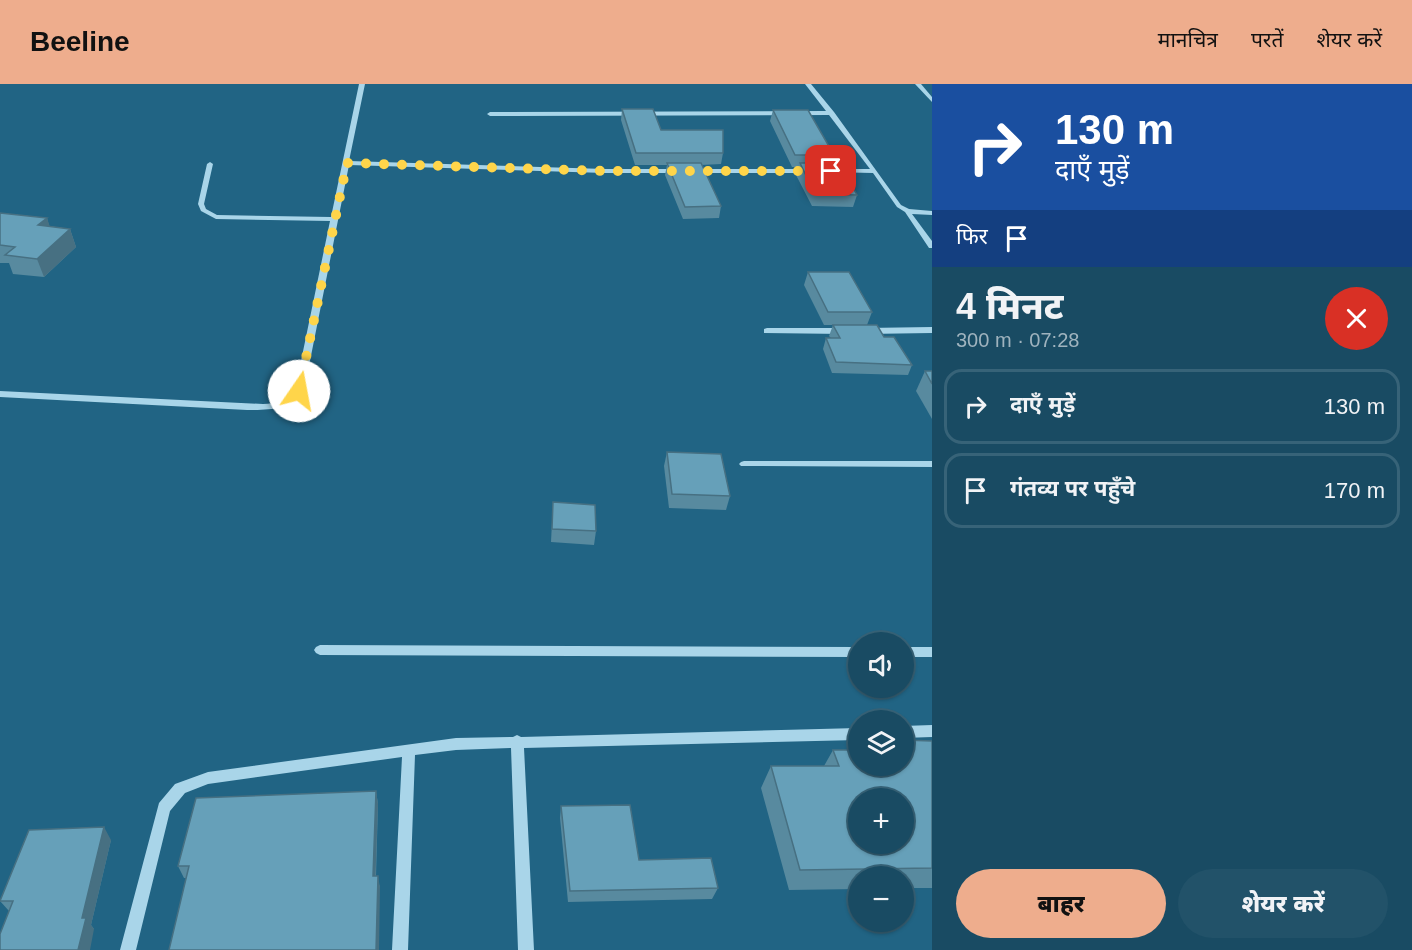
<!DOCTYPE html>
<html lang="hi">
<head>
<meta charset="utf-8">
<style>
	:root { --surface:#194b63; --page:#225269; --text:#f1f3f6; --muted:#9fb3be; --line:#376378; --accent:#eead8d }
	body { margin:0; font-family:Helvetica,"Noto Sans Devanagari",sans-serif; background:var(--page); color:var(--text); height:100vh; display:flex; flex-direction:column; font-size:22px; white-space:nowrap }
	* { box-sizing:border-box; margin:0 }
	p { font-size:20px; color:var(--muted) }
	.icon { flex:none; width:33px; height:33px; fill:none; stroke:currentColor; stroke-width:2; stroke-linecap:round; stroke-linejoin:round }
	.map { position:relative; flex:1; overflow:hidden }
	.details { display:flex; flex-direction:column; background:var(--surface); width:480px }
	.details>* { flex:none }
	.hud { background:#1a4fa0; color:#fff; overflow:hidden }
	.controls { position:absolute; left:848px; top:548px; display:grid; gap:12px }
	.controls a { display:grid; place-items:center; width:66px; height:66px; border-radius:50%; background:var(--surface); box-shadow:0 2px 4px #0004,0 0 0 2px var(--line); font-size:30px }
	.pin { position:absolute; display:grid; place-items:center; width:51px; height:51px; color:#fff; margin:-26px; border-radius:12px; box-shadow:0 3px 9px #0006 }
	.me { position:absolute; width:66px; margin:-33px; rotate:12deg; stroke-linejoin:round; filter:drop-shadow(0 0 4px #0008) }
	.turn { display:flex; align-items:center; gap:21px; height:126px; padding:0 24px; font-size:27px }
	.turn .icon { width:78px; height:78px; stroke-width:2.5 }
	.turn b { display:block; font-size:42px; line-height:51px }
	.then { display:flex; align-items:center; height:57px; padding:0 24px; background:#0003; gap:12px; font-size:22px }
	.round { display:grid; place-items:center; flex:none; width:63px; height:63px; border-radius:32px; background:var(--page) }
	.overview { display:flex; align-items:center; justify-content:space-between; height:102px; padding:0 24px }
	h1 { font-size:36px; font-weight:800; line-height:45px }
	.action { display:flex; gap:12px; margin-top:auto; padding:12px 24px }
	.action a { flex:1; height:69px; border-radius:36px; background:var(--accent); color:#111; font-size:24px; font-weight:800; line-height:69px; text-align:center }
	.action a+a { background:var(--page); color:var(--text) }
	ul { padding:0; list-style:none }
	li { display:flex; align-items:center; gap:18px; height:75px; margin:0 12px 9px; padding:0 12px; border:3px solid var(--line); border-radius:18px }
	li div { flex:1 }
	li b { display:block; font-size:22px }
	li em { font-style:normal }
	header { display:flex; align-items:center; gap:36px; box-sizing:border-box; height:84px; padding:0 30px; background:var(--accent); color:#111 }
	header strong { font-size:28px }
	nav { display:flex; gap:33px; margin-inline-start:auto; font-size:21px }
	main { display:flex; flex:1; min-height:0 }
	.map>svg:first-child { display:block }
</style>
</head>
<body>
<header>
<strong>Beeline</strong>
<nav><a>मानचित्र</a><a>परतें</a><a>शेयर करें</a></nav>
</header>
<main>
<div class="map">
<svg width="932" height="866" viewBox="0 0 932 866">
	<rect width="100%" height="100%" fill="#216484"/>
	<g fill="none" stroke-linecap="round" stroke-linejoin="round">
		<g fill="#a9d5e9" fill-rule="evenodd">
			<path d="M359 0H365L349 77 605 85H812L815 87 812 89H605L349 81 304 307C288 326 270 326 247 326L0 313V307L263 320C276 320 285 316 295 306L330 137 216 135 201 127 198 120 207 80 210 78 213 80 204 120 206 125 217 131 331 133Z"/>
			<path d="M805 0H811L834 28 901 121 909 125 932 127V131L912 130 932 157V164H929L905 128 897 123 873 89 828 88V86L830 85H870L829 31 490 32 487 30 490 28 826 27Z"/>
			<path d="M915 0H921L932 13V18Z"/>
			<path d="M932 243V249L866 250 862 247 866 244Z"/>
			<path d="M767 244H845L849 247 845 250 764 249V245Z"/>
			<path d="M744 377H932V383L741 382 739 380 741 378Z"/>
			<path d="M320 561 858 563V573L320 571 316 569 314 566 316 563Z"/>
			<rect x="903" y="563" width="29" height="10"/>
			<path d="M932 641V653L903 654V642Z"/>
			<path d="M858 644V656L524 664 534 866H518L511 664 456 666 415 671 408 866H392L402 673 208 700 185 709 170 727 136 866H120L159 719 175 700 208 688 456 654 513 653 517 651 521 653Z"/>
		</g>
	</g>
	<g fill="#588a9f">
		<path d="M622 25 661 46 723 69 721 80 701 81 721 122 719 134 683 135 665 91 667 81H635L621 36Z"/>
		<path d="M773 26 834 71 832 79 857 111 853 123 812 122 796 91 799 83H792L770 37Z"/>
		<path d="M0 129 47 134 49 142 70 145 76 163 44 193 13 190 9 179H0Z"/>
		<path d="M808 188 872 228 867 241 884 253 912 281 908 291 832 289 823 265 826 254H831L829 252 833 241H824L804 201Z"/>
		<path d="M925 287H932V335L916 307Z"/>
		<path d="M667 368 730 412 726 426 669 424 664 382Z"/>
		<path d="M553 418 596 447 594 461 551 458Z"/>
		<path d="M932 657V804H903V792H858V805L789 806 761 704 771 682H824L833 666 858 681Z"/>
		<path d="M376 707 378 720 376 792 380 803 184 794 178 782Z"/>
		<path d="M561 722 639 776 718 804 712 815 568 818 560 734Z"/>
		<path d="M111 756 91 841 94 845 9 827 0 817Z"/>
	</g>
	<g fill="#477082">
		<path d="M47 134 53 152 38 141Z"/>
		<path d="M70 145 76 163 44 193 37 175Z"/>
		<path d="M376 707 378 720 375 804 373 792Z"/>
		<path d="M104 743 111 756 91 841 94 845 90 866H78L82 834Z"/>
		<path d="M378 792 380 803 379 866H376Z"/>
	</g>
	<g fill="#66a0b9" stroke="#477082" stroke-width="1.5" fill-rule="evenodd">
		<path d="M622 25H653L661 46H723V69H636Z"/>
		<path d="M773 26H808L834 71H795Z"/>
		<path d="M667 79H701L721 122 685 123Z"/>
		<path d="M800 79H839L857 111 815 110Z"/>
		<path d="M0 129 47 134 38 141 70 145 37 175 5 171 15 163 0 161Z"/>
		<path d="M808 188H849L872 228H828Z"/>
		<path d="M833 241H877L884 253H894L912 281 836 278 826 254H840Z"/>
		<path d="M925 287H932V300Z"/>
		<path d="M667 368 721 370 730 412 672 410Z"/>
		<path d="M553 418 595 421 596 447 552 445Z"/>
		<path d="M903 656 932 657V784L800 786 771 682H839L833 666H858V681H903ZM858 714H903V759H858Z"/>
		<path d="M376 707 373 792H378L376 866H169L189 782H178L196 714Z"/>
		<path d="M630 721 639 776 711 774 718 804 570 807 561 722Z"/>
		<path d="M104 743 82 834H86L78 866H0V850L13 817H0L29 746Z"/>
	</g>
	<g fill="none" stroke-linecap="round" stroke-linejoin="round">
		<path stroke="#ffd54a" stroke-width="10" stroke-dasharray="0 18" d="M299 307 347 79 605 87H831"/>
	</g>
</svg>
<div class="controls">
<a><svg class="icon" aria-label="sound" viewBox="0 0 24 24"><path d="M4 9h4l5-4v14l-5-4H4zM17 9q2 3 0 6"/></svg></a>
<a><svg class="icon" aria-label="layers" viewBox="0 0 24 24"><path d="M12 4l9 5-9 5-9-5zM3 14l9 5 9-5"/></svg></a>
<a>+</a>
<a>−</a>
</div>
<div class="pin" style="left:831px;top:87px;background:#d93025"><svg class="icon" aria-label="arrive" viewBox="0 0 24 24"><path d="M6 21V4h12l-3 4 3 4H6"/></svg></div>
<svg class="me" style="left:299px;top:307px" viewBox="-20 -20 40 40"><circle r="19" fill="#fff"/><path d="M0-13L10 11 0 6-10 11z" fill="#ffd54a"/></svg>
</div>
<section class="details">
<div class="hud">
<div class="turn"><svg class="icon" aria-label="right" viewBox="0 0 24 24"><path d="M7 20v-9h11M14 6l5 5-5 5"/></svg><div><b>130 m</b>दाएँ मुड़ें</div></div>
<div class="then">फिर<svg class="icon" aria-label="arrive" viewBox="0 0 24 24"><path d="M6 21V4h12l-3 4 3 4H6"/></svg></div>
</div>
<div class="overview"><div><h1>4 मिनट</h1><p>300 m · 07:28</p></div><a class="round" style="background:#d93025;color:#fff"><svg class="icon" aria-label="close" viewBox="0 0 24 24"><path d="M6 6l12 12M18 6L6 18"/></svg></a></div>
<ul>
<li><svg class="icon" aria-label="right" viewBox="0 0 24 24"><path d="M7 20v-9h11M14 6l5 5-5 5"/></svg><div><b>दाएँ मुड़ें</b></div><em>130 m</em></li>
<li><svg class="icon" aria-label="arrive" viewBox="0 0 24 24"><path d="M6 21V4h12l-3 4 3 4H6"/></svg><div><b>गंतव्य पर पहुँचे</b></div><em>170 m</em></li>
</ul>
<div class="action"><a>बाहर</a><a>शेयर करें</a></div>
</section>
</main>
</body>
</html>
